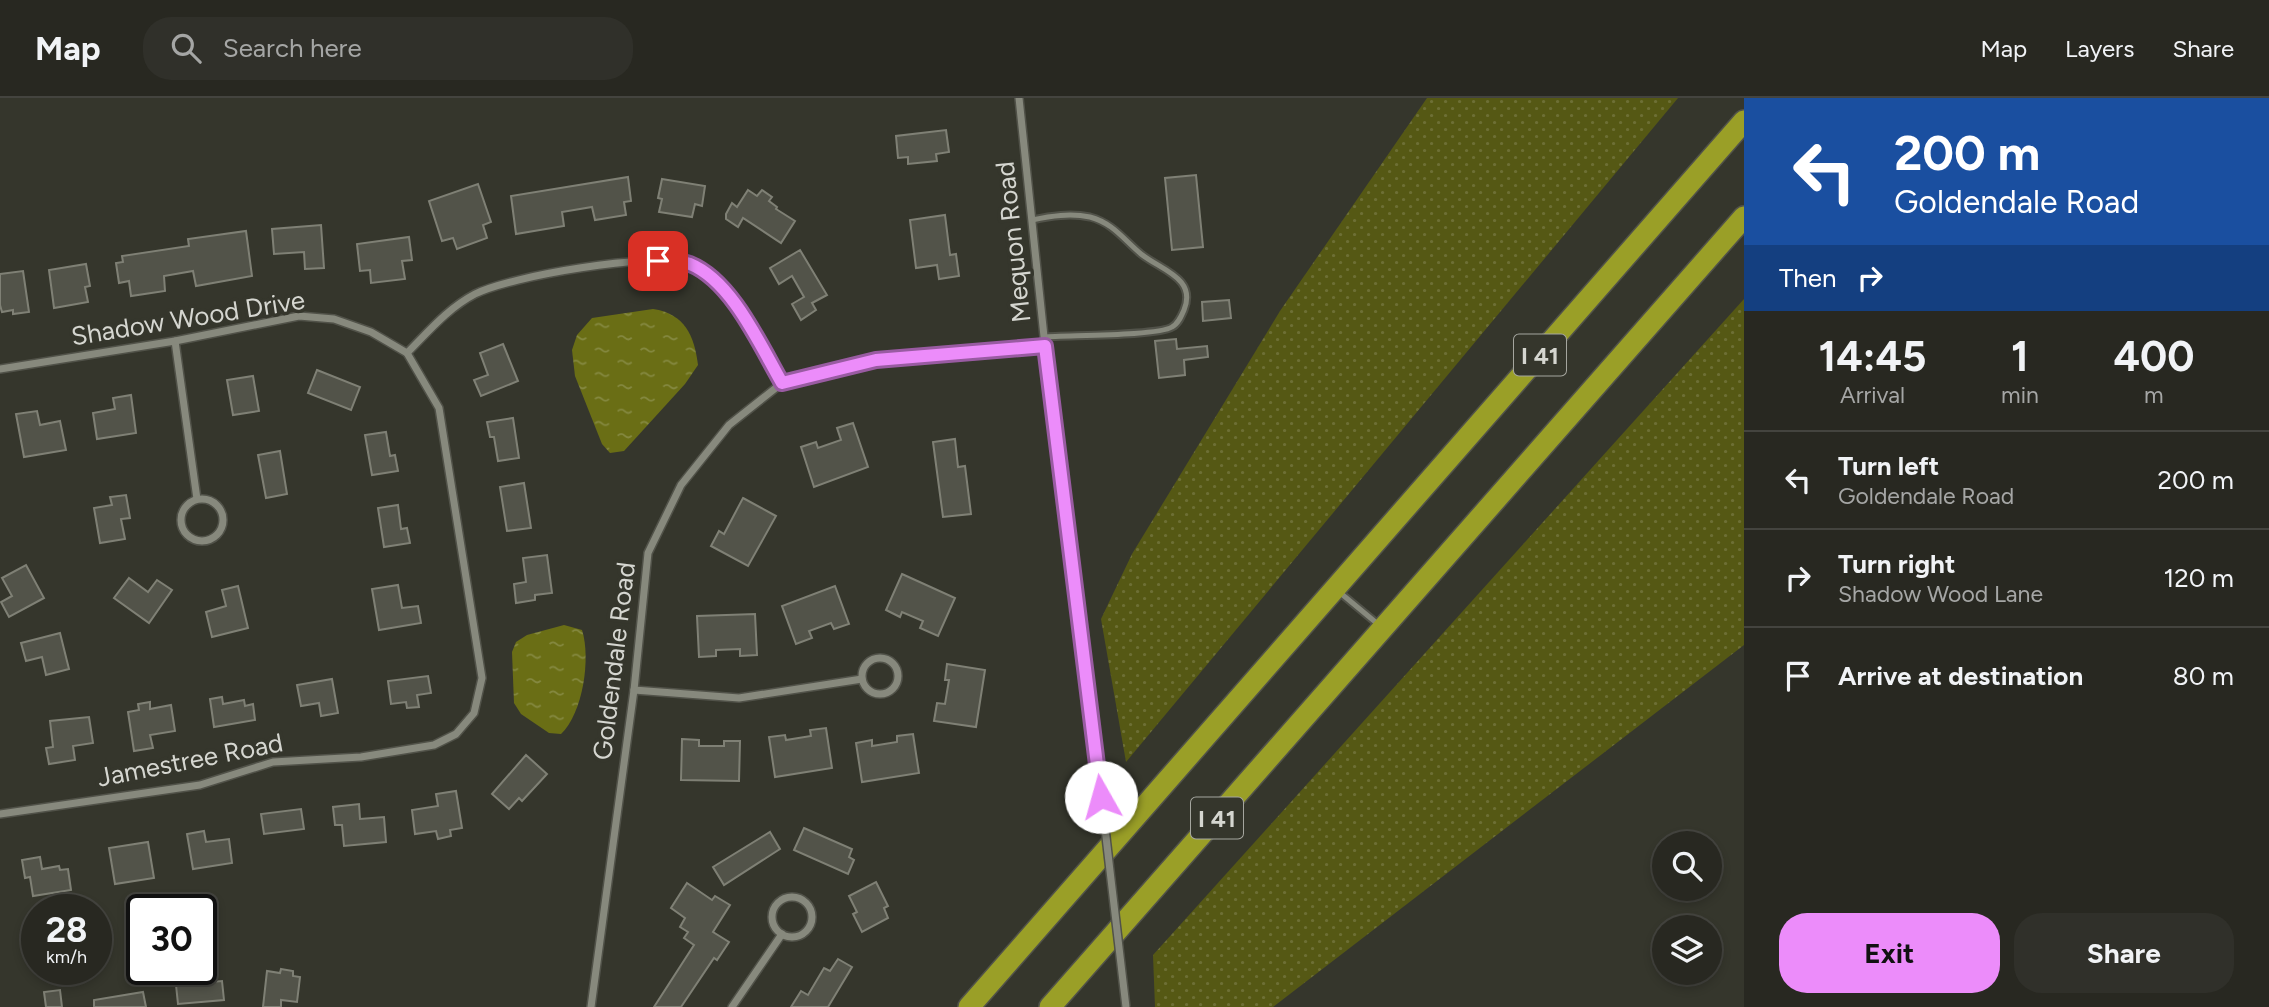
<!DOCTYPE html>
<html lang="en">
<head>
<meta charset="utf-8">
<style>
	:root { --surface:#282821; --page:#30302a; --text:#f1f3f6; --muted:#a5a6a5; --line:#44443f; --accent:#ec8cfa }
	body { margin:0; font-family:Figtree,sans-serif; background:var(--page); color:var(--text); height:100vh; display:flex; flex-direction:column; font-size:26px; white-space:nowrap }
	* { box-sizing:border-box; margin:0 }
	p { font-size:23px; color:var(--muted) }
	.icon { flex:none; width:38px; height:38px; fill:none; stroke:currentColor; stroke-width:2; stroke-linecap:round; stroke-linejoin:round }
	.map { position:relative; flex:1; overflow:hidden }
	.drawer { display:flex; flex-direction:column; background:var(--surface); width:525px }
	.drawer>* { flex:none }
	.top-card { background:#1a4fa0; color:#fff; overflow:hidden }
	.fabs { position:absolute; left:1652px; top:733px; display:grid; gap:14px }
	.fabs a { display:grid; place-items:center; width:70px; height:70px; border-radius:50%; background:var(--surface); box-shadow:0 4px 10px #0003,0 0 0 2px var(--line); font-size:35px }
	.speed { position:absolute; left:21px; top:796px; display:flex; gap:14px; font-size:35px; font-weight:700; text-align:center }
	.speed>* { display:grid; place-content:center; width:91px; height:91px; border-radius:50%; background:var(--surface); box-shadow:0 4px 10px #0003,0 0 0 2px var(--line); line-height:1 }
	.speed small { font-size:18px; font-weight:400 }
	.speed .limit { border:4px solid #111; border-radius:10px; background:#fff; color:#111 }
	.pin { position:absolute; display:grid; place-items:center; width:60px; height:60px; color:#fff; margin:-30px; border-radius:14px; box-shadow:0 4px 10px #0006 }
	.me { position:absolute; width:77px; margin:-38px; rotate:353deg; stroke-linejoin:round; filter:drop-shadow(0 0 5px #0008) }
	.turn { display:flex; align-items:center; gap:24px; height:147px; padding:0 35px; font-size:32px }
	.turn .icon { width:91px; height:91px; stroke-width:2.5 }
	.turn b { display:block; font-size:49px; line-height:60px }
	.then { display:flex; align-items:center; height:66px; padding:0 35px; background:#0003; gap:14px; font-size:26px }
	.eta { display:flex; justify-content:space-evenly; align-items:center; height:119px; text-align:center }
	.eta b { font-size:42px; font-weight:700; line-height:49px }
	.action { display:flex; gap:14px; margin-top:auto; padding:14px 35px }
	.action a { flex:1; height:80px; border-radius:28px; background:var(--accent); color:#111; font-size:28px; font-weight:700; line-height:80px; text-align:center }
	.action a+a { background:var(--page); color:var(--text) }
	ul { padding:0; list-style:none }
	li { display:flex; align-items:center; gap:21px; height:98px; padding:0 35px; border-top:2px solid var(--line) }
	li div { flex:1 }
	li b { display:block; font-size:26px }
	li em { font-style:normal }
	header { display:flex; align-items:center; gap:42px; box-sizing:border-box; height:98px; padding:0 35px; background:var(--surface); border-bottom:2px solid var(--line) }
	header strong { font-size:33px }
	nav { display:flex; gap:38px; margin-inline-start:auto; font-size:24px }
	.search { width:490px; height:63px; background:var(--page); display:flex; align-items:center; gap:18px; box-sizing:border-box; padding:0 24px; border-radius:28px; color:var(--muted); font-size:26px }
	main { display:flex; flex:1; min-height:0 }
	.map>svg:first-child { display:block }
</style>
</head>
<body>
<header>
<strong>Map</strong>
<div class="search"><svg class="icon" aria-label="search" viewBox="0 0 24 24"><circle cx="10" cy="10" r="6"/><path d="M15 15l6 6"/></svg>Search here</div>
<nav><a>Map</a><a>Layers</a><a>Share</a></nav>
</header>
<main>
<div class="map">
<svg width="1744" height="909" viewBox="0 0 1744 909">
	<defs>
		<pattern id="grass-dots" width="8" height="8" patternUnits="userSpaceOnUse" patternTransform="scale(1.75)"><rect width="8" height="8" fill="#555814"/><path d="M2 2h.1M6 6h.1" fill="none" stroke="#6d6f35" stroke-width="1.8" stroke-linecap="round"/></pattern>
		<pattern id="water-ripples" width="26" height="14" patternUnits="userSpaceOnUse" patternTransform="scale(1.75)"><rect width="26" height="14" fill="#6a6e15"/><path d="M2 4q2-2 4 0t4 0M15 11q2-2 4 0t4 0" fill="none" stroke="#858941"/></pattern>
	</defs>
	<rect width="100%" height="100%" fill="#35362c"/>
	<g fill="url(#grass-dots)">
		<path d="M1427 0H1678L1126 664 1101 521 1132 456 1280 213Z"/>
		<path d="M1744 201V547L1273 909H1155L1153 857Z"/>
	</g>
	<g fill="url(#water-ripples)">
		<path d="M653 211C685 216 694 237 698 267L685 286 624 353 610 355 602 346 575 278 572 252 577 237 592 220Z"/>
		<path d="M564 527 582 532C591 560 583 615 561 636L549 635 521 616 514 605 512 554 516 544 527 537Z"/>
	</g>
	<g fill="#525349" stroke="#7f8075" stroke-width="2">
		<path d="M946 32 949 54 936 56 937 63 908 66V59L898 60 896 38Z"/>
		<path d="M1196 77 1203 149 1172 152 1165 80Z"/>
		<path d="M628 79 631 103 624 104 626 117 595 122 592 109 562 114 564 128 516 136 511 98Z"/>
		<path d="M662 81 705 88 702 108 695 106 692 119 659 114 662 101 658 100Z"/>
		<path d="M478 86 491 124 483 127 487 140 457 151 453 140 442 143 429 103Z"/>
		<path d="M748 92 757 98 762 92 772 99 769 103 777 109 776 111 795 123 781 145 743 120 738 129 726 121V116L732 105 737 109Z"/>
		<path d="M945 117 950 157 956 156 959 178 939 181 937 167 916 170 910 122Z"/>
		<path d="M321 127 324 170 305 171 304 154 274 156 272 131Z"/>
		<path d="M246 133 252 178 196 188 193 173 164 178 165 193 131 198 129 183 119 185 116 165 123 164 122 158 189 148 188 141Z"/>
		<path d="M409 139 412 162 402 163 405 181 371 185 370 172 360 173 357 146Z"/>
		<path d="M800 152 827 197 812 205 816 212 801 222 792 206 804 199 792 178 779 186 770 170Z"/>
		<path d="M86 166 90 188 85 189 88 204 54 210 49 172Z"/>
		<path d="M23 173 29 214 13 216V212L2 214 0 207V176Z"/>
		<path d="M1229 202 1231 220 1203 223 1202 204Z"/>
		<path d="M1176 241 1177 251 1207 248 1208 259 1184 262 1185 277 1159 280 1155 243Z"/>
		<path d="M503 246 518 283 481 298 474 282 488 277 480 255Z"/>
		<path d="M317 272 360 289 351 312 308 295Z"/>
		<path d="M253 278 259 313 233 317 227 282Z"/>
		<path d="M131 297 136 335 97 341 93 315 115 311 113 300Z"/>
		<path d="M37 313 40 327 60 323 66 352 24 359 16 316Z"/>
		<path d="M513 320 519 360 498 363 494 339H490L487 324Z"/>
		<path d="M853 325 868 369 814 389 801 349 816 344 818 350 841 342 837 330Z"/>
		<path d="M386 334 390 358 395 357 398 373 372 377 365 337Z"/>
		<path d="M955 341 958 369 965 368 971 416 943 419 933 344Z"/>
		<path d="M280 353 287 396 266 400 258 357Z"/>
		<path d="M524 385 531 430 507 433 500 389Z"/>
		<path d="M126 397 130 420 121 421 125 441 100 445 94 410 112 407 110 399Z"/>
		<path d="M743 400 776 418 748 468 711 448 719 433 724 436Z"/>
		<path d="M398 407 401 431 407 430 410 445 384 449 378 410Z"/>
		<path d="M547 457 552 495 535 497V502L516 505 514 486 526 484 523 460Z"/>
		<path d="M26 467 44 500 9 519 1 504 12 498 2 480Z"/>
		<path d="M902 476 955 500 938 538 920 530 923 523 902 514 900 519 886 512Z"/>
		<path d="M129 480 148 494 157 482 172 492 149 525 114 500Z"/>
		<path d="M398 487 402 510 418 508 421 525 379 532 372 491Z"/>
		<path d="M238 488 248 530 212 539 206 514 226 508 222 492Z"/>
		<path d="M835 488 849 526 834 531 831 525 809 533 812 540 796 546 782 508Z"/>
		<path d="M755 516 757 557 740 558V551L716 552V558L699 559 697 518Z"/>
		<path d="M60 535 69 571 46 577 42 559 26 563 21 545Z"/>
		<path d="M947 566 985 572 976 629 934 623 937 605 945 606 949 582H945Z"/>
		<path d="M428 578 431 595 417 597 419 609 407 610 406 604 391 606 388 583Z"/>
		<path d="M332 581 338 615 321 618 319 605 301 608 297 587Z"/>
		<path d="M222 599 223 606 244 602 245 608 253 606 255 622 214 629 210 601Z"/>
		<path d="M150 604V611L171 607 175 633 150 637 153 650 134 653 128 614 139 612 138 606Z"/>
		<path d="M89 619 93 645 73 648 75 662 49 666 46 650 53 649 50 623Z"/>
		<path d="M826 630 832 670 775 679 769 639 785 637 786 642 811 638 810 632Z"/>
		<path d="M913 636 919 675 862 684 856 645 872 642V648L897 644V638Z"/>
		<path d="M682 641 699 642V648H724V643H740L739 683 681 682Z"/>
		<path d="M526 657 547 676 522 703 519 700 509 711 492 696Z"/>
		<path d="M456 693 462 730 450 732 451 738 438 741 436 733 415 736 412 712 438 708 436 696Z"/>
		<path d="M359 706 360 721 384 719 386 744 344 748 342 727H335L333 709Z"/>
		<path d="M301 711 304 731 264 736 261 716Z"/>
		<path d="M804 730 852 751 849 759 854 762 848 776 794 752Z"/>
		<path d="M204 733 206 744 229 741 232 765 193 771 187 736Z"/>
		<path d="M770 734 780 751 724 787 713 769Z"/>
		<path d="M148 744 154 780 115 786 109 750Z"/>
		<path d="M40 759 42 771 59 768 60 772 68 771 71 792 33 798 30 779 25 780 22 762Z"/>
		<path d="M876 784 888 808 884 810 888 820 862 834 853 816 857 814 849 798Z"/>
		<path d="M687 785 712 802 715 798 730 807 713 834 729 844 717 862 714 860 681 909H654L694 847 684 840 688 834 680 829 685 820 671 810Z"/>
		<path d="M838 861 852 869 828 909H791L801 893 808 897 824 870 830 873Z"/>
		<path d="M281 871 293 873V878L300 879 297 904 281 902V909H263L267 873 280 875Z"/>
		<path d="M222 883 224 902 178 906 176 887Z"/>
		<path d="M60 892 62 909H46L44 894Z"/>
		<path d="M143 894 146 909H94V902Z"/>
	</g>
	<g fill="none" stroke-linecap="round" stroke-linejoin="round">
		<g stroke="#515249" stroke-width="9">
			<g id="lane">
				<path d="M1032 122C1051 118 1070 115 1090 119 1113 125 1124 142 1141 156 1161 172 1197 180 1184 212 1181 219 1178 226 1172 229 1158 238 1067 237 1044 239"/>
				<path d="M1338 493 1379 527"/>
			</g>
		</g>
		<g stroke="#515249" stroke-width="10">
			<g id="street">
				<path d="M1019 0 1045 248 1089 594"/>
				<path d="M175 243 197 401"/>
				<path d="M407 255C428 234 448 210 475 196 510 178 652 154 689 166 696 168 706 174 712 179 738 197 765 256 782 285"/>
				<path d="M0 271 175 243 299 218 334 221 371 234 407 255 439 310 482 580 474 615 456 636 434 647 361 659 273 664 200 687 0 716"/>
				<circle cx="202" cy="422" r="21"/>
				<circle cx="880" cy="578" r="18"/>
				<path d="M634 592 739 600 862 581"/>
				<circle cx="792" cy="819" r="20"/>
				<path d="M591 909 634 592 648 455 681 387 729 327 782 285 876 262 1045 248"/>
				<path d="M732 909 782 836"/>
			</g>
		</g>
		<g stroke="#515249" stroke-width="24">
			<g id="highway">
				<path d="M969 909 1744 23"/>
				<path d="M1050 909 1744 119"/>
			</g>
		</g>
		<use href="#lane" stroke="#87897d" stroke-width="5"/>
		<use href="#street" stroke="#87897d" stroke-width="7"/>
		<use href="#highway" stroke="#9a9f27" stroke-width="21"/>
		<g stroke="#515249" stroke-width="10" stroke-linecap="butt">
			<path id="street-bridge" d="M1089 594 1126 909"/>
		</g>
		<use href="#street-bridge" stroke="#87897d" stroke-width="7"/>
	</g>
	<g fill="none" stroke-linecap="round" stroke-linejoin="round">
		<g stroke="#995ba2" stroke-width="18">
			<path id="route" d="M658 163C668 164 681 163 690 166 732 183 760 247 782 285L876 262 1045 248 1101 699"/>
		</g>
		<use href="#route" stroke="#ec8cfa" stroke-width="12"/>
	</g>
	<g text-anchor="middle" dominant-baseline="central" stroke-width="7" stroke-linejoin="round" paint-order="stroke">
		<g fill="#35362c" stroke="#a5a69f" stroke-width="2">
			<rect x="1514" y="236.5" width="52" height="41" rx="5"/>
			<rect x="1191" y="699.5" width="52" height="41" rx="5"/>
		</g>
		<g font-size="24" font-weight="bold" fill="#d5d6d0">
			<text x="1540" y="257">I 41</text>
			<text x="1217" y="720">I 41</text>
		</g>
		<g font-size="26" fill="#d5d6d0" stroke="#35362c">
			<text transform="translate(1013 144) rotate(-96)">Mequon Road</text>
			<text transform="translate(188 220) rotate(-9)">Shadow Wood Drive</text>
			<text transform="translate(614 563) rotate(-83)">Goldendale Road</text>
			<text transform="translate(190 662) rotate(-11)">Jamestree Road</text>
		</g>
	</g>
</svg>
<div class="fabs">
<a><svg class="icon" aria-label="search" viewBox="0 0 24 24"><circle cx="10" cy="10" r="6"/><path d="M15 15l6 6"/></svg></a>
<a><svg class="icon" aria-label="layers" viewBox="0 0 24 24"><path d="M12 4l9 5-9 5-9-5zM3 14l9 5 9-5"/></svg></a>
</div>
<div class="speed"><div>28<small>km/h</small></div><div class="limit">30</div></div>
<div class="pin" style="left:658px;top:163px;background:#d93025"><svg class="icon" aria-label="arrive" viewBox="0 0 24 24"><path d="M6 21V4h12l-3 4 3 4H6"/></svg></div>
<svg class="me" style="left:1101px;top:699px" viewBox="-20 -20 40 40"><circle r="19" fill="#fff"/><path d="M0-13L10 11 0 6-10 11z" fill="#ec8cfa"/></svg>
</div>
<section class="drawer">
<div class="top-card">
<div class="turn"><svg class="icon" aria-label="left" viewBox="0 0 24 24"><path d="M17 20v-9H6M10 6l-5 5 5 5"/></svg><div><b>200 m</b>Goldendale Road</div></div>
<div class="then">Then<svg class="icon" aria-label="right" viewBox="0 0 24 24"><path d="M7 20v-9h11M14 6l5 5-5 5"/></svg></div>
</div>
<div class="eta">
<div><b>14:45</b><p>Arrival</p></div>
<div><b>1</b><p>min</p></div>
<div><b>400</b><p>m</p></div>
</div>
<ul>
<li><svg class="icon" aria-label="left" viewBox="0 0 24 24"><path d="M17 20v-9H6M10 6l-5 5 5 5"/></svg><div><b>Turn left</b><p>Goldendale Road</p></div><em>200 m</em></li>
<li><svg class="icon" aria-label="right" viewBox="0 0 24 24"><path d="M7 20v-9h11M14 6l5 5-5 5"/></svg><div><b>Turn right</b><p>Shadow Wood Lane</p></div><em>120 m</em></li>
<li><svg class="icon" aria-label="arrive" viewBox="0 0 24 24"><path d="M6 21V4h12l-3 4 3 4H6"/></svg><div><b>Arrive at destination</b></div><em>80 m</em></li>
</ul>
<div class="action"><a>Exit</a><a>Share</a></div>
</section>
</main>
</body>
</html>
